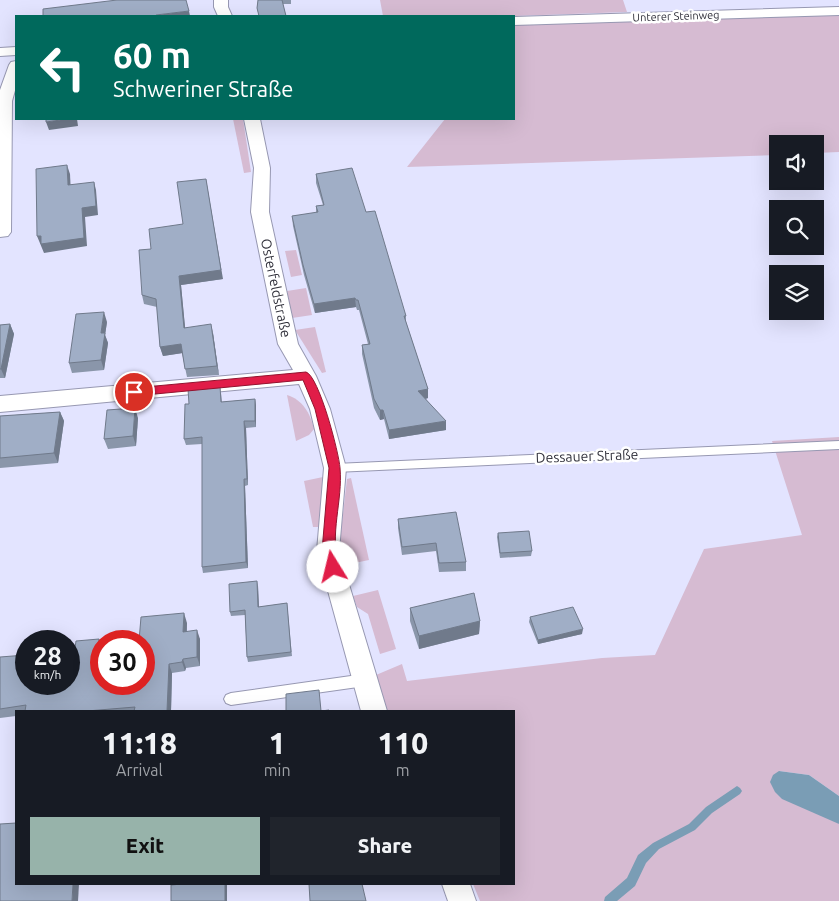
<!DOCTYPE html>
<html lang="en">
<head>
<meta charset="utf-8">
<style>
	:root { --surface:#171b24; --page:#20242c; --text:#f1f3f6; --muted:#9ea1a6; --accent:#97b3aa }
	body { margin:0; font-family:Ubuntu,sans-serif; background:var(--page); color:var(--text); height:100vh; display:flex; flex-direction:column; font-size:19px; white-space:nowrap }
	* { box-sizing:border-box; margin:0 }
	p { font-size:16px; color:var(--muted) }
	.icon { flex:none; width:28px; height:28px; fill:none; stroke:currentColor; stroke-width:2; stroke-linecap:round; stroke-linejoin:round }
	.map { position:relative; flex:1; overflow:hidden }
	.panel { position:absolute; left:15px; top:710px; width:500px; height:175px; display:flex; flex-direction:column; background:var(--surface); border-radius:0px; box-shadow:0 5px 20px #0002 }
	.panel>* { flex:none }
	.hud { position:absolute; left:15px; top:15px; width:500px; height:105px; border-radius:0px; box-shadow:0 5px 20px #0002; background:#00695c; color:#fff; overflow:hidden }
	.fabs { position:absolute; left:769px; top:135px; display:grid; gap:10px }
	.fabs a { display:grid; place-items:center; width:55px; height:55px; border-radius:0px; background:var(--surface); box-shadow:0 5px 20px #0002; font-size:25px }
	.speed { position:absolute; left:15px; top:630px; display:flex; gap:10px; font-size:25px; font-weight:700; text-align:center }
	.speed>* { display:grid; place-content:center; width:65px; height:65px; border-radius:50%; background:var(--surface); box-shadow:0 5px 20px #0002; line-height:1 }
	.speed small { font-size:12px; font-weight:400 }
	.speed .limit { border:8px solid #d22; background:#fff; color:#111 }
	.pin { position:absolute; display:grid; place-items:center; width:42px; height:42px; color:#fff; margin:-21px; border:2px solid #fff; border-radius:50%; box-shadow:0 1px 5px #0007 }
	.me { position:absolute; width:55px; margin:-28px; rotate:351deg; stroke-linejoin:round; filter:drop-shadow(0 0 4px #0008) }
	.turn { display:flex; align-items:center; gap:18px; height:105px; padding:0 15px; font-size:22px }
	.turn .icon { width:65px; height:65px; stroke-width:2.5 }
	.turn b { display:block; font-size:35px; line-height:42px }
	.eta { display:flex; justify-content:space-evenly; align-items:center; height:85px; text-align:center }
	.eta b { font-size:30px; font-weight:800; line-height:35px }
	.action { display:flex; gap:10px; margin-top:auto; padding:10px 15px }
	.action a { flex:1; height:58px; border-radius:0px; background:var(--accent); color:#111; font-size:20px; font-weight:800; line-height:58px; text-align:center }
	.action a+a { background:var(--page); color:var(--text) }
	.map>svg:first-child { display:block }
</style>
</head>
<body>
<div class="map">
<svg width="839" height="901" viewBox="0 0 839 901">
	<rect width="100%" height="100%" fill="#e3e4ff"/>
	<g fill="#d6bbd2">
		<path d="M380 0H623L627 12 514 16H383Z"/>
		<path d="M839 13V152L815 153V144H778L777 155 407 167 445 119H514V25Z"/>
		<path d="M233 119H243L251 172 244 173Z"/>
		<path d="M296 250 302 275 291 277 285 251Z"/>
		<path d="M306 288 312 315 292 318 287 291Z"/>
		<path d="M315 327 326 372 322 373 295 330Z"/>
		<path d="M287 395C303 400 310 413 314 429L309 435 296 441Z"/>
		<path d="M839 437V796L809 775 779 771 839 824V901H480L473 884H514V711H386L376 675 402 664 407 681 602 658 655 655 704 549 802 535 772 441Z"/>
		<path d="M323 477 325 483 319 527H313L304 481Z"/>
		<path d="M351 478 369 560 345 565 340 540 347 479Z"/>
		<path d="M378 590 396 649 380 654 368 614 357 607 353 596Z"/>
	</g>
	<path fill="#7a9db5" d="M779 771 809 775 839 796V824L782 799 775 792 770 782 773 775Z"/>
	<g fill="none" stroke-linecap="round" stroke-linejoin="round">
		<path fill="#7a9db5" fill-rule="evenodd" d="M737 786 740 788 742 791 740 794 712 813 695 830 659 849 646 863 635 886 617 901H604L605 897 627 878 638 855 653 843 689 824 706 807Z"/>
		<g stroke="#9798b2" stroke-width="2">
			<g id="service">
				<path d="M839 441V449L335 472 331 471 329 468 331 465 335 464Z"/>
				<path d="M365 674 370 676 372 680 370 684 365 686 231 705 226 703 224 699 226 695 231 693Z"/>
			</g>
		</g>
		<g stroke="#9798b2" stroke-width="2">
			<g id="minor">
				<path d="M214 0H228V7L232 16H218L214 7Z"/>
				<path d="M839 7V15L514 25V17Z"/>
				<path d="M16 47V55L0 56V48Z"/>
				<path d="M16 61V87L12 101 11 232 8 236 0 237V90L9 65 11 62Z"/>
				<path d="M244 119H260L270 168 269 212 298 344 316 376 330 409 346 468 339 551 387 711H361L317 551 324 468 310 409 299 384 0 412V396L293 370 278 344 251 212 254 168Z"/>
				<path d="M442 884H470L476 901H448Z"/>
			</g>
		</g>
		<use href="#service" fill="#fff" fill-rule="evenodd"/>
		<use href="#minor" fill="#fff" fill-rule="evenodd"/>
	</g>
	<g fill="#8a96aa">
		<path d="M258 0H291V4H283L286 16H259L257 8Z"/>
		<path d="M316 174 366 212 406 316V322L428 389V398L426 399 446 430 389 439 384 419 380 420 374 408 362 354V345L368 344 359 310H357L356 307 315 313 304 275 293 226 292 216 316 213V206L323 205 316 183Z"/>
		<path d="M151 249 223 279 181 285 185 328 213 333 219 375 187 377 182 353 163 356 160 347 157 307 144 304 142 295Z"/>
		<path d="M107 322 105 335 108 343 104 370 72 373 69 363Z"/>
		<path d="M10 324 14 334 5 378H0V325Z"/>
		<path d="M221 393 222 402 255 399 256 406V427L246 428 248 485 245 486 248 568 203 573 202 567V444L186 445 184 439 189 404Z"/>
		<path d="M60 412 64 421 58 463 0 468V416Z"/>
		<path d="M138 418 136 446 108 449 104 439Z"/>
		<path d="M398 519 466 562V571L439 572 436 551 402 555 398 528Z"/>
		<path d="M498 533 532 551 531 556 500 558 497 537Z"/>
		<path d="M258 586 259 607 287 603 292 656 248 662 247 657 245 615 231 616 230 612Z"/>
		<path d="M410 608 480 621 479 634 419 649 410 621Z"/>
		<path d="M530 617 582 634 538 644 529 622Z"/>
		<path d="M187 623V631L200 639V666L186 668 185 671 172 673 171 711H16V716L0 718V657L26 684 75 648 99 639 101 644V684Z"/>
	</g>
	<g fill="#707a8b">
		<path d="M189 11 190 16H156V15Z"/>
		<path d="M68 119H82H77L78 126 49 130 46 122Z"/>
		<path d="M67 165 70 174 71 194 68 185Z"/>
		<path d="M206 179 223 279 181 285 186 337 184 328 179 276Z"/>
		<path d="M94 182 96 190 98 215 85 217 87 246 44 253 37 236 82 208Z"/>
		<path d="M355 298 356 307 315 313 314 304Z"/>
		<path d="M104 312 107 322 105 335 108 343 104 370 101 360V333Z"/>
		<path d="M10 324 14 334 5 378 1 369Z"/>
		<path d="M211 324 213 333 219 375 217 366Z"/>
		<path d="M181 344 183 353 163 356 160 347Z"/>
		<path d="M428 389V398L418 400V391Z"/>
		<path d="M255 399 256 406V427L255 421Z"/>
		<path d="M135 408 138 418 136 446 133 436Z"/>
		<path d="M380 410H383L384 419 380 420Z"/>
		<path d="M60 412 64 421 58 463 54 453Z"/>
		<path d="M244 421 246 428 248 485 247 479Z"/>
		<path d="M446 421V430L389 439V430Z"/>
		<path d="M244 479 245 486 248 568 246 562Z"/>
		<path d="M257 581 258 586 259 612 258 607Z"/>
		<path d="M184 613 187 623 186 641 183 632Z"/>
		<path d="M480 621 479 634 419 649V636Z"/>
		<path d="M583 629 582 634 538 644V640Z"/>
		<path d="M197 630 200 639V666L197 657Z"/>
		<path d="M99 639 101 644V660L98 652Z"/>
		<path d="M183 659 186 668 185 671 182 662Z"/>
		<path d="M169 664 172 673 171 711H167Z"/>
		<path d="M73 884H79L78 901H72Z"/>
		<rect x="225" y="884" width="2" height="17"/>
	</g>
	<g fill="#a0aec6" stroke="#707a8b">
		<path d="M117 0H186L189 11 156 15V16H43V9Z"/>
		<path d="M258 0H282L286 16H259L257 8Z"/>
		<path d="M46 119H68L46 122Z"/>
		<path d="M67 165 68 185 94 182 96 206 82 208 84 238 41 244V236H37L36 169Z"/>
		<path d="M352 168 366 212 375 211 406 316H404L428 389 418 391 446 421 389 430 383 410H380L374 399 362 345 370 344 358 300H356L355 298 314 304 303 265 292 216 318 212 316 206 324 205 316 174Z"/>
		<path d="M206 179 221 270 179 276 184 328 211 324 217 366 185 369 181 344 160 347 156 299 142 295 139 250 151 249 149 229 183 224 177 182Z"/>
		<path d="M104 312 101 333H105L101 360 69 363 76 314Z"/>
		<path d="M10 324 1 369H0V325Z"/>
		<path d="M220 386 221 402 255 399V421H244L247 479H244L246 562 202 567V437L184 439 185 404H189L188 389Z"/>
		<path d="M135 408 133 436 104 439 107 410Z"/>
		<path d="M60 412 54 453 0 458V416Z"/>
		<path d="M456 512 466 562 439 563 436 543 402 547 398 519Z"/>
		<path d="M529 531 532 551 500 553 498 533Z"/>
		<path d="M257 581 258 607 287 603 291 652 247 657 245 610 230 612 229 584Z"/>
		<path d="M474 593 480 621 419 636 410 608Z"/>
		<path d="M573 607 583 629 538 640 530 617Z"/>
		<path d="M184 613 183 632 197 630V657L183 659 182 662 169 664 167 711H134L135 707 87 711H25L26 705 0 709V657L26 655V684H69V648H75L76 641 99 639 98 652H101V684H144V641H139L141 617Z"/>
		<path d="M319 690 321 711 329 710V711H286V694Z"/>
		<path d="M16 823V884H73L72 901H0V824Z"/>
		<path d="M182 884H225V901H171V885Z"/>
		<path d="M309 884H362L366 901H310Z"/>
	</g>
	<path fill="#e11d48" stroke="#92132f" d="M306 372C319 376 339 453 340 468 343 501 329 534 339 567L337 570 333 572 328 570 322 551 329 468 315 409 303 380 134 396 128 392 134 388Z"/>
	<g text-anchor="middle" dominant-baseline="central" stroke-width="5" stroke-linejoin="round" paint-order="stroke">
		<g font-size="11" fill="#31313b" stroke="#fff">
			<text transform="translate(676 16) rotate(-2)">Unterer Steinweg</text>
		</g>
		<g font-size="14" fill="#31313b" stroke="#fff">
			<text transform="translate(276 288) rotate(78)">Osterfeldstraße</text>
			<text transform="translate(587 456) rotate(-2)">Dessauer Straße</text>
		</g>
	</g>
</svg>
<div class="fabs">
<a><svg class="icon" aria-label="sound" viewBox="0 0 24 24"><path d="M4 9h4l5-4v14l-5-4H4zM17 9q2 3 0 6"/></svg></a>
<a><svg class="icon" aria-label="search" viewBox="0 0 24 24"><circle cx="10" cy="10" r="6"/><path d="M15 15l6 6"/></svg></a>
<a><svg class="icon" aria-label="layers" viewBox="0 0 24 24"><path d="M12 4l9 5-9 5-9-5zM3 14l9 5 9-5"/></svg></a>
</div>
<div class="speed"><div>28<small>km/h</small></div><div class="limit">30</div></div>
<div class="pin" style="left:134px;top:392px;background:#d93025"><svg class="icon" aria-label="arrive" viewBox="0 0 24 24"><path d="M6 21V4h12l-3 4 3 4H6"/></svg></div>
<svg class="me" style="left:333px;top:567px" viewBox="-20 -20 40 40"><circle r="19" fill="#fff"/><path d="M0-13L10 11 0 6-10 11z" fill="#e11d48"/></svg>
<div class="hud">
<div class="turn"><svg class="icon" aria-label="left" viewBox="0 0 24 24"><path d="M17 20v-9H6M10 6l-5 5 5 5"/></svg><div><b>60 m</b>Schweriner Straße</div></div>
</div>
<section class="panel">
<div class="eta">
<div><b>11:18</b><p>Arrival</p></div>
<div><b>1</b><p>min</p></div>
<div><b>110</b><p>m</p></div>
</div>
<div class="action"><a>Exit</a><a>Share</a></div>
</section>
</div>
</body>
</html>
